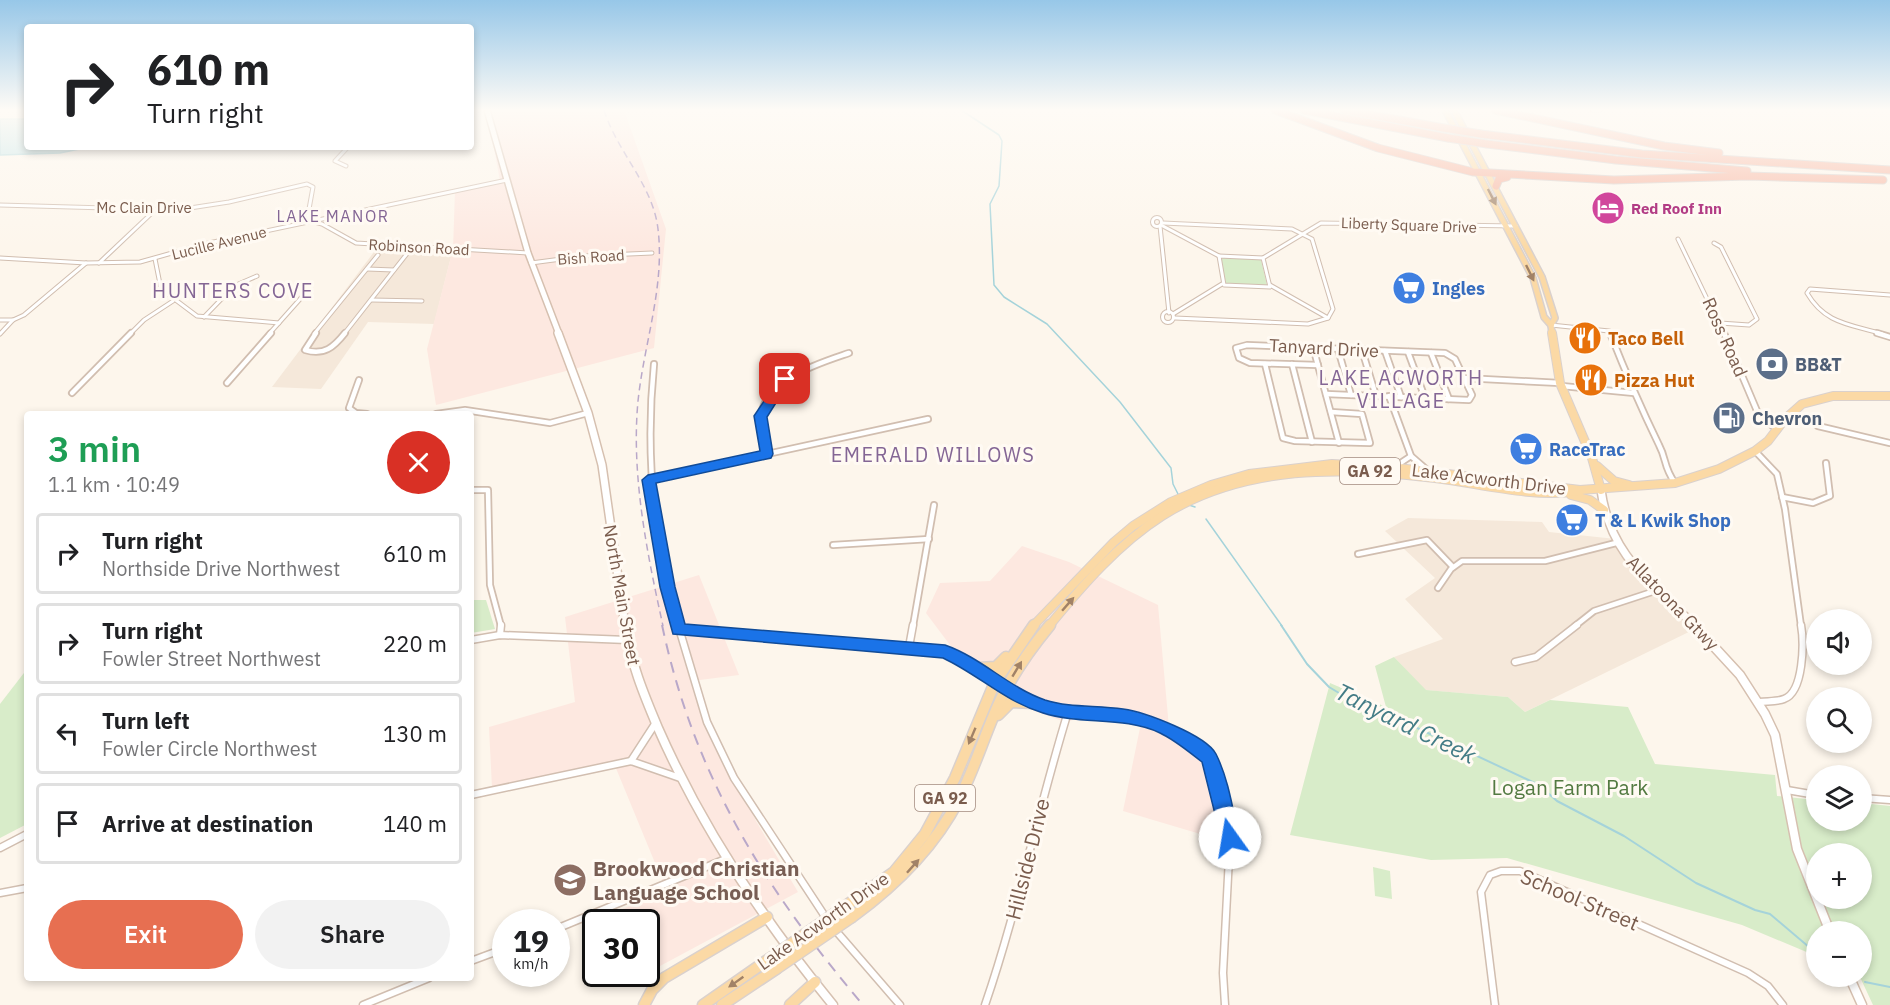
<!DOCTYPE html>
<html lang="en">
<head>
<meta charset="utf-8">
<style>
	:root { --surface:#fff; --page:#f2f2f2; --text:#202124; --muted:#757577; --line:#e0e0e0; --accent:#e76f51 }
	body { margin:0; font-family:"IBM Plex Sans",sans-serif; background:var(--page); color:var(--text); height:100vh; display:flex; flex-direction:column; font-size:22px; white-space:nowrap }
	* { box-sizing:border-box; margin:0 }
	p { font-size:20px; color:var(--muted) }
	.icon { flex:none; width:33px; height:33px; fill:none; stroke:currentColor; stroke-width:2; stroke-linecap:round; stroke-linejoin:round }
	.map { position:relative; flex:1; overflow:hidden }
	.drawer { position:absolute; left:24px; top:411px; width:450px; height:570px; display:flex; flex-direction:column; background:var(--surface); border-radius:6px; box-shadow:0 3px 9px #0003 }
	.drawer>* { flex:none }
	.banner { position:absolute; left:24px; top:24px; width:450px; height:126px; border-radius:6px; box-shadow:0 3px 9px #0003; background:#fff; color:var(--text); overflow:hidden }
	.tools { position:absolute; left:1806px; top:609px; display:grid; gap:12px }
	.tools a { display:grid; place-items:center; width:66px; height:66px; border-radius:50%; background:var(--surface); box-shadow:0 3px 9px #0003; font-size:30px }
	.speed { position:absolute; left:492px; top:909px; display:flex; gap:12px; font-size:30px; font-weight:700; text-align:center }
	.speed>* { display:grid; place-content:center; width:78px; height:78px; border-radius:50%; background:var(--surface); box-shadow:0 3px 9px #0003; line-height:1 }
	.speed small { font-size:15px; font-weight:400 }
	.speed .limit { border:3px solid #111; border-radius:9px; background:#fff; color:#111 }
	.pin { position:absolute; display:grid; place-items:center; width:51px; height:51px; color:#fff; margin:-26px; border-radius:12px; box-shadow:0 3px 9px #0006 }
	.me { position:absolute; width:66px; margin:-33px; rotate:347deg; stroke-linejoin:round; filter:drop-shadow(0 0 4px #0008) }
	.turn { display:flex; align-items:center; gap:21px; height:126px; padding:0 24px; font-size:27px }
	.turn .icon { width:78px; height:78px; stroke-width:2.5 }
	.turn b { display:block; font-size:42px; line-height:51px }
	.round { display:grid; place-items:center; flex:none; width:63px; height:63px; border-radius:32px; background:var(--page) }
	.head { display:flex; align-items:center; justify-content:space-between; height:102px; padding:0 24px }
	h1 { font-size:36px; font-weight:600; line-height:45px; color:#1e9e55 }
	.action { display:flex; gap:12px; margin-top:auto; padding:12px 24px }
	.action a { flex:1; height:69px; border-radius:36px; background:var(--accent); color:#fff; font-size:24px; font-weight:600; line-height:69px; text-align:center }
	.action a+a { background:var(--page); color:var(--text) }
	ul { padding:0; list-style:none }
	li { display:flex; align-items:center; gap:18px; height:81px; margin:0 12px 9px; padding:0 12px; border:3px solid var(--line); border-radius:6px }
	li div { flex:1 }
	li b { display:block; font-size:22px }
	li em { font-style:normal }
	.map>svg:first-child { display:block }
</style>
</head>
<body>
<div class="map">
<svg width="1890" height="1005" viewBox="0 0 1890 1005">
	<rect width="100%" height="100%" fill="#fdf6ec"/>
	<g fill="#f5e8da">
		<path d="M377 248 453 249 434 324 368 322 321 389 272 387Z"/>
		<path d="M1408 518 1542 522 1549 532 1616 539 1661 592 1697 628 1525 712 1508 697 1425 690 1394 657 1443 639 1405 599 1435 578 1385 531Z"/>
	</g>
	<g fill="#fde8e0">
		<path d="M487 110H624L666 229 654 348 436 405 427 349 453 249 455 191 500 181Z"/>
		<path d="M1022 546 1069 562 1158 605 1169 728 1207 749 1227 786V842L1123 811 1141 723 1093 715 1065 722 999 698 956 653 926 613 940 583 990 581Z"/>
		<path d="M699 575 739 675 692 681 756 821 798 892 647 973 646 922H614L612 913 667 892 613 761 492 788 489 727 575 702 565 617Z"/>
	</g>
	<g fill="#d8ecc9" fill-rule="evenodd">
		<path d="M1225 257 1261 260 1267 285 1226 284 1221 259Z"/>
		<path d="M471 600H486L495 629 471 633Z"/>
		<path d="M1394 657 1426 690 1508 697 1525 712 1550 700 1628 707 1655 764 1775 775 1777 796 1816 800V820H1862V803L1890 806V1005H1873L1860 977 1862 932H1816V956L1742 925 1507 858 1431 860 1290 835 1330 683 1386 707 1375 666ZM1816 854H1862V898H1816Z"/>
		<path d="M27 669V824L0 838V704Z"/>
		<path d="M1373 867 1390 871 1392 899 1375 896Z"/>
	</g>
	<path fill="#bfe3e8" stroke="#a5d3da" stroke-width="1.5" d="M0 119H27V147H89L60 153 0 155Z"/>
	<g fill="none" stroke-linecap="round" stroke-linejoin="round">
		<g stroke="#a5d3da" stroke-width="1.5">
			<path d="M961 110 999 135 1002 141 999 186 990 204 994 285 1004 297 1047 324 1120 402 1171 468 1173 484 1179 496"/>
			<path d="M1189 505 1195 507"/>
			<path d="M1206 519 1282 626"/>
		</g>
		<g stroke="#a5d3da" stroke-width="2">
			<path d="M1281 625 1307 664 1329 687 1359 705 1413 726 1539 785 1557 801 1624 836 1696 883 1755 910 1770 914 1816 953"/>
			<path d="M1865 982 1890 987"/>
		</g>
		<g stroke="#d1beb0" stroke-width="5">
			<g id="street-far2">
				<path d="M1592 110H1600"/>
				<path d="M346 166 335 161 348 147"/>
				<path d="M0 205 177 210 229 202 307 184 313 187 307 220 322 224 356 243 528 253"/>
				<circle cx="1157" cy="222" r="4.5"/>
				<path d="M1163 223 1292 229 1312 239 1333 309 1328 318 1308 324 1175 318"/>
				<path d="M1161 225 1219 256"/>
				<path d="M1160 226 1169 313"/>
				<path d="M1678 239 1724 334"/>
				<path d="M1714 243 1721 247 1757 319 1749 325 1720 323"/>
				<path d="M1219 256 1263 258 1270 287 1224 285Z"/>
				<path d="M0 258 86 263 140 262 204 244 507 180"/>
				<path d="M1263 258 1321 223 1516 226"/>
				<path d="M155 259 161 289 197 316 279 323"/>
				<path d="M99 263 154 211"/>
				<path d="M531 263 584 256 652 253"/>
				<path d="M367 269 394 270"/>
				<path d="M1270 285 1328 318"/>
				<path d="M371 300 422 301"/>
				<circle cx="1168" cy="317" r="5.5"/>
				<path d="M1173 314 1222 284"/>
				<path d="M204 317 234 286 257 276"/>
				<path d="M0 320H13"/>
				<path d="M1551 325 1609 331 1610 334"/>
				<path d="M0 334 13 320 24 315 86 263"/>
				<path d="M130 334 144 320 173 301"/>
				<path d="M269 334 309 289"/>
				<path d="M314 334 378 255"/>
				<path d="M344 334 413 246"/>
				<path d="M1882 334C1850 324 1825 324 1807 293L1810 289 1890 295"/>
			</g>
		</g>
		<g stroke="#d1beb0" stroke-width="8">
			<g id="street-far1">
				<path d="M316 333 305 350C324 356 334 347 345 333"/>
				<path d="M1610 333C1625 371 1641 408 1659 445 1667 460 1663 466 1675 483"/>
				<path d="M1724 333 1760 418 1778 429"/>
				<path d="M1877 333 1890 337"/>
				<path d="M1313 347 1339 443"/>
				<path d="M1338 349 1351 395"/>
				<path d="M1362 350 1376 396"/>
				<path d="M1385 351 1401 397"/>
				<path d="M1408 352 1425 398"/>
				<path d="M1431 353 1449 399"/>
				<path d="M654 364C645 454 653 540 678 626"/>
				<path d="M1265 364 1283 438 1295 441 1370 443 1362 414 1331 412"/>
				<path d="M1292 364 1312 442"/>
				<path d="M1318 365 1250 363 1239 358 1236 348 1247 345 1445 353 1455 359 1472 395 1469 400 1326 394"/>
				<path d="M1464 378 1560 383"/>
				<path d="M359 380 349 408 356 413 367 414"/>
				<path d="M227 383 271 333"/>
				<path d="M1562 386 1634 393"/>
				<path d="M72 393 131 333"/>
				<path d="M1389 396 1411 456 1426 469"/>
				<path d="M436 414 465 410 550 423 588 413"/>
				<path d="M1818 426 1890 443"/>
				<path d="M1755 451 1777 474 1785 509 1801 626"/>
				<path d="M767 454C765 443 760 428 761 416 765 379 820 363 849 353"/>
				<path d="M1396 466 1411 456"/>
				<path d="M648 480 928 419"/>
				<path d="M471 490H488L490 585 501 626"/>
				<path d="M1782 497 1813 503 1830 496 1826 463"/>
				<path d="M833 545 929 539"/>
				<path d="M1358 554 1427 540 1453 567"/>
				<path d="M1438 588 1451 569 1462 561H1545L1616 543"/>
				<path d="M913 626 934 505"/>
				<path d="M1575 626 1594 611 1658 590"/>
			</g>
		</g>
		<g stroke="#d1beb0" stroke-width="9">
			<g id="street">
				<path d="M678 625 707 722 734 778 830 924 900 1005"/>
				<path d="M679 630 945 652 967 662 1027 700"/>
				<path d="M500 635 501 625"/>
				<path d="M471 640 500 635 627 640"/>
				<path d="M909 647 913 625"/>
				<path d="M1515 662 1536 657 1577 625"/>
				<path d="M1760 702C1767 701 1777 702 1784 699 1804 692 1804 642 1801 625"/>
				<path d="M1035 703 1068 712 1146 720 1178 734 1209 757 1217 779 1230 838 1223 973 1225 1005"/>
				<path d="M631 761 655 724"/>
				<path d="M1787 790 1816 795"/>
				<path d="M471 795 631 761 680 778"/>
				<path d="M1862 798 1890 800"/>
				<path d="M0 848 27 834"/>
				<path d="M0 893 27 888"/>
				<path d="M556 929 728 858"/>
				<path d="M471 961 506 948"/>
				<path d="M363 1005 429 978"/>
				<path d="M985 1005C1018 909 1038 809 1068 712"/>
				<path d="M1495 1005 1481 892 1490 875 1501 871H1520L1748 973 1768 986 1783 1005"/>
			</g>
		</g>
		<g stroke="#d6c0b0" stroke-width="8">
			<path id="secondary-far2" d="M487 110 528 253 559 334"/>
		</g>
		<g stroke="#d6c0b0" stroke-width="10">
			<g id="secondary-far1">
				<path d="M558 333 588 413 602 465 625 626"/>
				<path d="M1601 490C1610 556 1651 582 1695 626"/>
			</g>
		</g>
		<g stroke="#d6c0b0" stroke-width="11">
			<g id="secondary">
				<path d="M625 625C630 661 644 695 658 728 702 828 764 921 833 1005"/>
				<path d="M1694 625 1740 675 1765 714 1775 735 1797 849 1830 932"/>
				<path d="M1849 976 1862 1005"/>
			</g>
		</g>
		<g stroke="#dad1cd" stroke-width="8">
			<g id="primary-far2">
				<path d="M1445 110 1533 278 1544 317 1551 325"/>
				<path d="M1454 110 1542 277 1555 318 1551 325"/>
				<path d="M1551 325 1552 334"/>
			</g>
		</g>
		<g stroke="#dad1cd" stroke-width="10">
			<g id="primary-far1">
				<path d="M1552 333 1560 383 1592 458 1601 490"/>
				<path d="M1597 466 1614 481 1629 485"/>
				<path d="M1571 495 1590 500 1604 510"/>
				<path d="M1033 626 1114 542 1133 526 1171 502 1211 485 1249 474 1332 464 1390 467 1580 490 1675 483 1719 469 1755 451 1768 441 1784 420 1802 404 1833 396H1890"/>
				<path d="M1049 626C1082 586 1118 544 1162 516 1244 464 1343 467 1435 478 1483 484 1531 498 1579 491"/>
			</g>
		</g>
		<g stroke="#dad1cd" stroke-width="13">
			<g id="primary">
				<path d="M978 668 996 667 1006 657"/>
				<path d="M998 715 1011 702 1035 703"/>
				<path d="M844 907 894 872 925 834 955 778 995 682 1034 625"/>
				<path d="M852 917C896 885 934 848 959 799 975 768 985 733 1000 701 1013 673 1031 648 1050 625"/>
				<path d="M644 1005 652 990 664 978 767 917"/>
				<path d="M703 1005 769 959"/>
				<path d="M722 1005 776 969"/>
				<path d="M790 1005 815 982"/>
			</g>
		</g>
		<g stroke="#dad1cd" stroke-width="9">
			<g id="highway">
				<path d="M1275 110 1378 148 1473 172 1614 180 1748 176 1883 180"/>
				<path d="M1304 110 1448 138"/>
				<path d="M1344 110 1444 128"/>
				<path d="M1495 110 1664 146 1719 153"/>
				<path d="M1481 134 1642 154 1890 170"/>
				<path d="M1487 144 1616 160 1747 171"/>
				<path d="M1496 186 1499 179 1507 177"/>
			</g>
		</g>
		<use href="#street-far2" stroke="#fff" stroke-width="3"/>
		<use href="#street-far1" stroke="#fff" stroke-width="4.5"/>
		<use href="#street" stroke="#fff" stroke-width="6"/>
		<use href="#secondary-far2" stroke="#fff" stroke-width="5"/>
		<use href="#secondary-far1" stroke="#fff" stroke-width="7"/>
		<use href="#secondary" stroke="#fff" stroke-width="8"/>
		<use href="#primary-far2" stroke="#fbd9a5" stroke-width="5"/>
		<use href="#primary-far1" stroke="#fbd9a5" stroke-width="8"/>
		<use href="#primary" stroke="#fbd9a5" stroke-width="10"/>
		<use href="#highway" stroke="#f7b7a3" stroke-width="7"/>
		<path stroke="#b9a8c9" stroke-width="1.5" stroke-dasharray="7 4.5" stroke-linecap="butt" d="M604 110C617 152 653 185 658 229 665 287 644 343 638 401 631 475 647 553 663 626"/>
		<path stroke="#b9a8c9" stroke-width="2" stroke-dasharray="11 8" stroke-linecap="butt" d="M662 625C694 776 765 889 863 1005"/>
		<g stroke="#dad1cd" stroke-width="13" stroke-linecap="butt">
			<g id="primary-bridge">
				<path d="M769 959 844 907"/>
				<path d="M776 969 852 917"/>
			</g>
		</g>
		<g stroke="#dad1cd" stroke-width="9" stroke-linecap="butt">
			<g id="highway-bridge">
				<path d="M1444 128 1481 134"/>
				<path d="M1448 138 1487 144"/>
			</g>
		</g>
		<use href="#primary-bridge" stroke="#fbd9a5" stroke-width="10"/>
		<use href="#highway-bridge" stroke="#f7b7a3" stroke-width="7"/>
	</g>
	<defs><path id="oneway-solid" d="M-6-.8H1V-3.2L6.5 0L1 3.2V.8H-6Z" transform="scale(1.5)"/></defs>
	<g fill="#a18267">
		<use href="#oneway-solid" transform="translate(1492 197) rotate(63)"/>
		<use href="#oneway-solid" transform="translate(1530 273) rotate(64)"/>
		<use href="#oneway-solid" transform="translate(1068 604) rotate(-49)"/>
		<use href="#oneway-solid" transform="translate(1017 669) rotate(-59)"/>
		<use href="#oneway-solid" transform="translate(972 736) rotate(113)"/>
		<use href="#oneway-solid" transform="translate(913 866) rotate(-48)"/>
		<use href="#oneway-solid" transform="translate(736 982) rotate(145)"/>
	</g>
	<linearGradient id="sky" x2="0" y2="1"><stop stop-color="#97c7e8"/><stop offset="0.44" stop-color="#fefbf6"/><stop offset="1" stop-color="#fefbf6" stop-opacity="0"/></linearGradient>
	<rect width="1890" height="250" fill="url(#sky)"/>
	<path fill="#1a73e8" stroke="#114b97" stroke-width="1.5" d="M785 375 791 379 767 417 773 454 771 458 656 483 675 587 685 624 945 645C982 658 1008 687 1045 700 1070 708 1097 705 1123 709 1145 712 1206 735 1216 754 1229 780 1233 811 1239 838L1237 845 1230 847 1224 845 1221 838 1202 762C1189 752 1175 740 1160 733 1124 716 1081 725 1043 713 1004 701 979 675 943 658L673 634 660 587 642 480 648 475 760 451 754 416 781 376Z"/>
	<defs>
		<g id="hotel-disc" transform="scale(1.725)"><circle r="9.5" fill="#d1479c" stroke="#fffaf3"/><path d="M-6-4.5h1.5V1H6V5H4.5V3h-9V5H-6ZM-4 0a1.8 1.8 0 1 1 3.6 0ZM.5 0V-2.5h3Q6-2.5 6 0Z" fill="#fff"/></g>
		<g id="supermarket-disc" transform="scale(1.725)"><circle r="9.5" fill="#3f7fe0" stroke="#fffaf3"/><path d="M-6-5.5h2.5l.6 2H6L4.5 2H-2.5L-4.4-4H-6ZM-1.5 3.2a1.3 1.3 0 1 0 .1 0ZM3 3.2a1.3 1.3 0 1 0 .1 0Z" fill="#fff"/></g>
		<g id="restaurant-disc" transform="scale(1.725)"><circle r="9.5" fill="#e8710a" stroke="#fffaf3"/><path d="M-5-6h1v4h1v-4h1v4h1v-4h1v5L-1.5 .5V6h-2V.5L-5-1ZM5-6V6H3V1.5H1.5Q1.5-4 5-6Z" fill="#fff"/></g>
		<g id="bank-disc" transform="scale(1.725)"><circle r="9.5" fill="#5c6f8a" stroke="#fffaf3"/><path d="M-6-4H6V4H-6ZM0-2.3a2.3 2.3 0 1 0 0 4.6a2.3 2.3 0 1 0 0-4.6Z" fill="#fff"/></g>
		<g id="fuel-disc" transform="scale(1.725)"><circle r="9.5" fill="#5c6f8a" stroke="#fffaf3"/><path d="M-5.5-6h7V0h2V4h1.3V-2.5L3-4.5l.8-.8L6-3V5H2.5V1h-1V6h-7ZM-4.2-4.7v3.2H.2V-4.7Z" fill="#fff"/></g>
		<g id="school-disc" transform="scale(1.725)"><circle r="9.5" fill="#8d6e63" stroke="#fffaf3"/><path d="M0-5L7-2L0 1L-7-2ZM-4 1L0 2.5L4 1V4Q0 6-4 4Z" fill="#fff"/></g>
	</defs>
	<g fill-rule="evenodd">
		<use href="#hotel-disc" x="1608" y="208"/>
		<use href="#supermarket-disc" x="1409" y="288"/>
		<use href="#restaurant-disc" x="1585" y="338"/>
		<use href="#bank-disc" x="1772" y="364"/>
		<use href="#restaurant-disc" x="1591" y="380"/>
		<use href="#fuel-disc" x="1729" y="418"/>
		<use href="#supermarket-disc" x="1526" y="449"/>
		<use href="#supermarket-disc" x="1572" y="520"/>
		<use href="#school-disc" x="570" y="880"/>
	</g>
	<g text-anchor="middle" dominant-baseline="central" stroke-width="6" stroke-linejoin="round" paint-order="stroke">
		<g font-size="15" fill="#7a5c4d" stroke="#fffaf3">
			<text x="144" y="207">Mc Clain Drive</text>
			<text transform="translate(1409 225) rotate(2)">Liberty Square Drive</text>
			<text transform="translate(219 243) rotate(-14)">Lucille Avenue</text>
			<text transform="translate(419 247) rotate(3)">Robinson Road</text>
			<text transform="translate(591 257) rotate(-4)">Bish Road</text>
		</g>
		<g font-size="15" font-weight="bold" fill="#b23c85" stroke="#fffaf3" text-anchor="start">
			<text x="1631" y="208">Red Roof Inn</text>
		</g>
		<g font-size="16" letter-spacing="1.5" fill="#846695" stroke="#fffaf3">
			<text x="333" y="216">LAKE MANOR</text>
		</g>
		<g fill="#fffaf3" stroke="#a28b7f" stroke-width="1.5">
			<rect x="1340" y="458" width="60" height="26" rx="4.5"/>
			<rect x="915" y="785" width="60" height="26" rx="4.5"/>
		</g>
		<g font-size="16" font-weight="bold" fill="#7a5c4d">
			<text x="1370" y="471">GA 92</text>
			<text x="945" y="798">GA 92</text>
		</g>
		<g font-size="18" font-weight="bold" fill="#366cbe" stroke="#fffaf3" text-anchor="start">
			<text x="1432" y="288">Ingles</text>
			<text x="1549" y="449">RaceTrac</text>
			<text x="1595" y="520">T &amp; L Kwik Shop</text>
		</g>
		<g font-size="18" fill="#7a5c4d" stroke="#fffaf3">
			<text transform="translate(1725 337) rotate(66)">Ross Road</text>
			<text transform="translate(1324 348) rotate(3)">Tanyard Drive</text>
			<text transform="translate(1489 479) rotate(7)">Lake Acworth Drive</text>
			<text transform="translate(622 595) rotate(80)">North Main Street</text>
			<text transform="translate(1673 603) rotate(46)">Allatoona Gtwy</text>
			<text transform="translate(823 921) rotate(-35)">Lake Acworth Drive</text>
		</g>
		<g font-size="18" font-weight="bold" fill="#c56008" stroke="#fffaf3" text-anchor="start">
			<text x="1608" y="338">Taco Bell</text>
			<text x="1614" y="380">Pizza Hut</text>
		</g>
		<g font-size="18" font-weight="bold" fill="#4e5e75" stroke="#fffaf3" text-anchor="start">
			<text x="1795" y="364">BB&amp;T</text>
			<text x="1752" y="418">Chevron</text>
		</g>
		<g font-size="20" letter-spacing="1.5" fill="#846695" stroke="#fffaf3">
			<text x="233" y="290">HUNTERS COVE</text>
			<text x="1401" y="377">LAKE ACWORTH<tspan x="1401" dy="23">VILLAGE</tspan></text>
			<text x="933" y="454">EMERALD WILLOWS</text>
		</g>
		<g font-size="21" fill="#537a41" stroke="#fffaf3">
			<text x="1570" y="787">Logan Farm Park</text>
		</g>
		<g font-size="21" fill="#7a5c4d" stroke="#fffaf3">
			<text transform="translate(1027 859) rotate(-76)">Hillside Drive</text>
			<text transform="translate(1580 899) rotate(23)">School Street</text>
		</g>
		<g font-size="21" font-weight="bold" fill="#785e54" stroke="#fffaf3" text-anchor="start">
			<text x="593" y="868">Brookwood Christian<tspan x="593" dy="24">Language School</tspan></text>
		</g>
		<g font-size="24" font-style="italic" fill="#437c86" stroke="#fffaf3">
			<text transform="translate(1406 723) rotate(26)">Tanyard Creek</text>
		</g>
	</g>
</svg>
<div class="tools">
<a><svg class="icon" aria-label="sound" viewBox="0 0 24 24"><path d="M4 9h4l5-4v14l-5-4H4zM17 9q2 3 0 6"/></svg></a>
<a><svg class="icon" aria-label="search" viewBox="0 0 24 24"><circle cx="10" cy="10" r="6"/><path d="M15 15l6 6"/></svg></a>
<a><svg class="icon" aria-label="layers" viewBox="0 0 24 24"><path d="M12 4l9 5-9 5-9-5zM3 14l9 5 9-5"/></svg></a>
<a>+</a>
<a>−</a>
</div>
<div class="speed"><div>19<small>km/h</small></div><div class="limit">30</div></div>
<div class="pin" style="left:785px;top:379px;background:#d93025"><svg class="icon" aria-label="arrive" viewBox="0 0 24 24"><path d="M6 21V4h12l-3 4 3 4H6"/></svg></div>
<svg class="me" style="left:1230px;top:838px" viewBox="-20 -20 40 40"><circle r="19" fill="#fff"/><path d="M0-13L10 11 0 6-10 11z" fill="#1a73e8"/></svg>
<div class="banner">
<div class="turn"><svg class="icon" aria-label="right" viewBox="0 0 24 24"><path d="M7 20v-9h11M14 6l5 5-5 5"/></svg><div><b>610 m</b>Turn right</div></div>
</div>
<section class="drawer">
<div class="head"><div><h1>3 min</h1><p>1.1 km · 10:49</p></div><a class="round" style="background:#d93025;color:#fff"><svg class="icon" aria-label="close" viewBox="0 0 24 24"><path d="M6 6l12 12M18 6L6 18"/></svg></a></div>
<ul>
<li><svg class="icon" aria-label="right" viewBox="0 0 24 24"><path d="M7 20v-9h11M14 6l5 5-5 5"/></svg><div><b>Turn right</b><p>Northside Drive Northwest</p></div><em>610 m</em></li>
<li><svg class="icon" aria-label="right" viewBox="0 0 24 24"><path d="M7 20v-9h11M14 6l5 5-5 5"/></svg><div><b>Turn right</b><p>Fowler Street Northwest</p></div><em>220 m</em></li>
<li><svg class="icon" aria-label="left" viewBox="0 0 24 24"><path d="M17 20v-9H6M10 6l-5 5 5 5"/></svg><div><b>Turn left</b><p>Fowler Circle Northwest</p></div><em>130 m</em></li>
<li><svg class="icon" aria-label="arrive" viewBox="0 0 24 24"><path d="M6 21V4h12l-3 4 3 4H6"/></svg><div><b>Arrive at destination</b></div><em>140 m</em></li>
</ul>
<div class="action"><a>Exit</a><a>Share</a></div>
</section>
</div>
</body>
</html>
